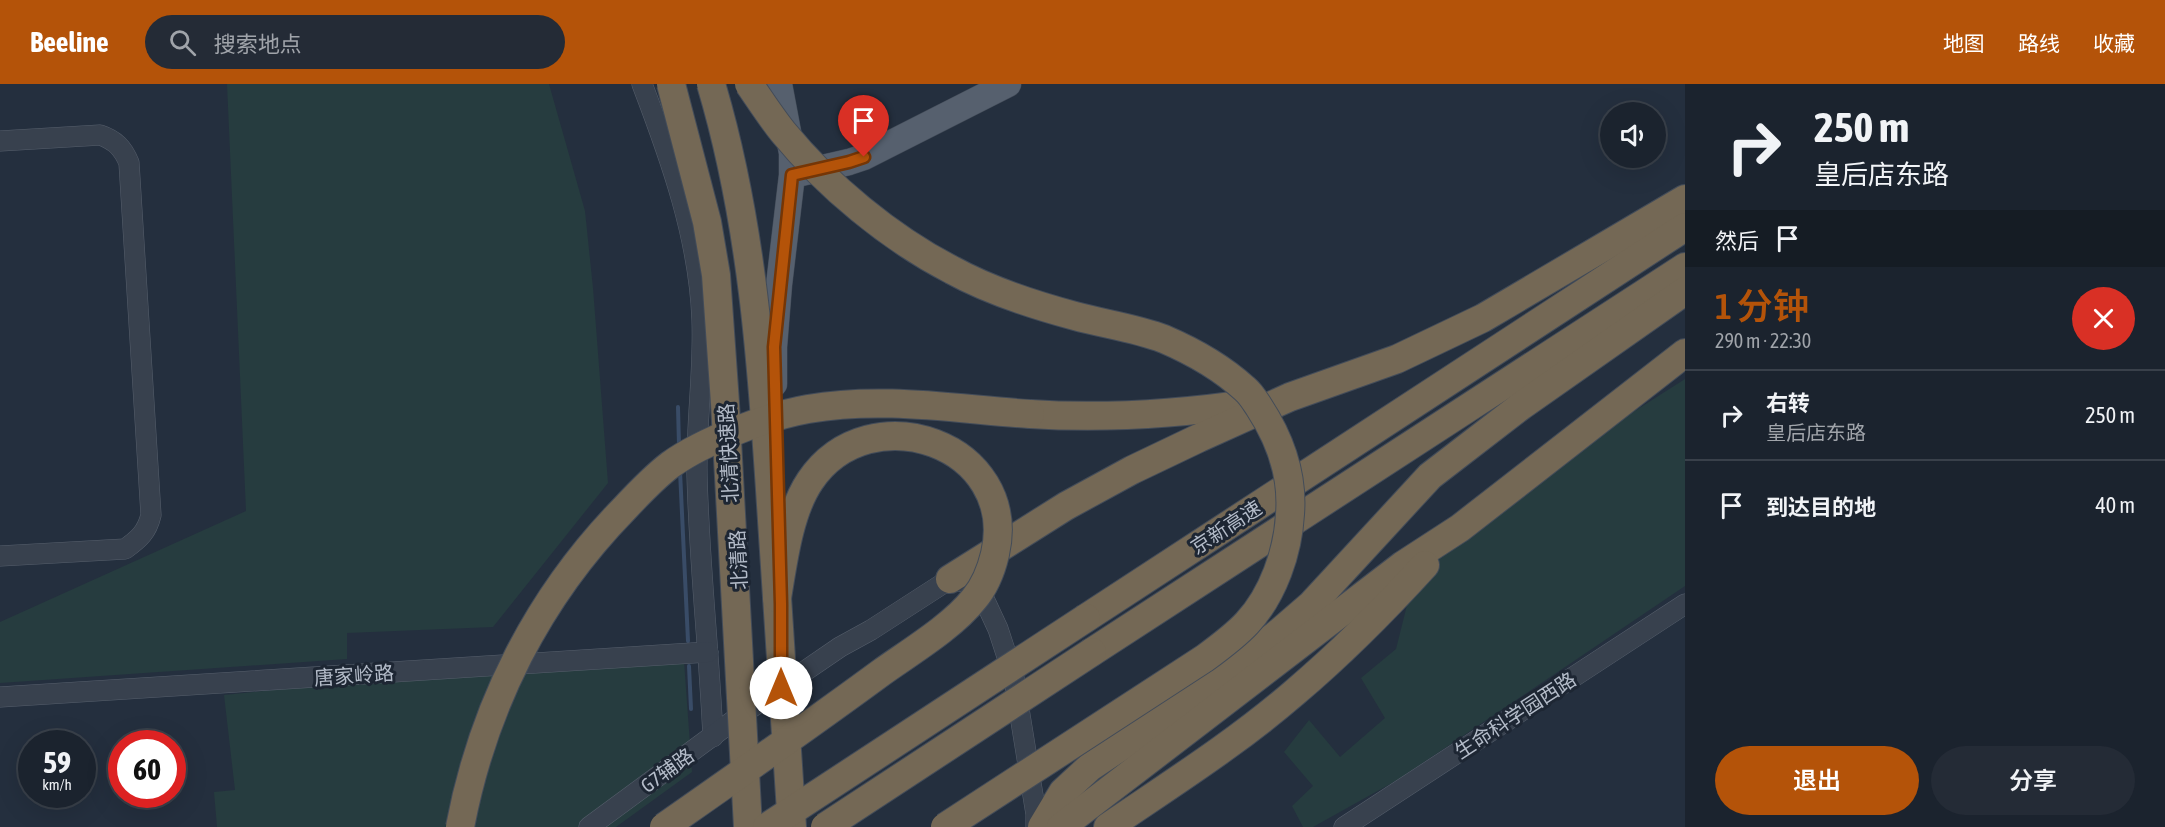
<!DOCTYPE html>
<html lang="zh">
<head>
<meta charset="utf-8">
<style>
	:root { --surface:#1b232e; --page:#242b36; --text:#f1f3f6; --muted:#a0a4aa; --line:#39404a; --accent:#b45309 }
	body { margin:0; font-family:"Asap Condensed","Noto Sans SC",sans-serif; background:var(--page); color:var(--text); height:100vh; display:flex; flex-direction:column; font-size:22px; white-space:nowrap }
	* { box-sizing:border-box; margin:0 }
	p { font-size:20px; color:var(--muted) }
	.icon { flex:none; width:33px; height:33px; fill:none; stroke:currentColor; stroke-width:2; stroke-linecap:round; stroke-linejoin:round }
	.map { position:relative; flex:1; overflow:hidden }
	.side { display:flex; flex-direction:column; background:var(--surface); width:480px }
	.side>* { flex:none }
	.top-card { background:#1b232e; color:var(--text); overflow:hidden }
	.tools { position:absolute; left:1600px; top:18px; display:grid; gap:12px }
	.tools a { display:grid; place-items:center; width:66px; height:66px; border-radius:50%; background:var(--surface); box-shadow:0 6px 24px #0002,0 0 0 2px var(--line); font-size:30px }
	.speed { position:absolute; left:18px; top:646px; display:flex; gap:12px; font-size:30px; font-weight:700; text-align:center }
	.speed>* { display:grid; place-content:center; width:78px; height:78px; border-radius:50%; background:var(--surface); box-shadow:0 6px 24px #0002,0 0 0 2px var(--line); line-height:1 }
	.speed small { font-size:15px; font-weight:400 }
	.speed .limit { border:9px solid #d22; background:#fff; color:#111 }
	.pin { position:absolute; display:grid; place-items:center; width:51px; height:51px; color:#fff; margin:-62px -26px; border-radius:50% 50% 50% 0; rotate:-45deg; box-shadow:0 0 6px #0007 }
	.pin .icon { rotate:45deg }
	.me { position:absolute; width:66px; margin:-33px; rotate:0deg; stroke-linejoin:round; filter:drop-shadow(0 0 4px #0008) }
	.turn { display:flex; align-items:center; gap:21px; height:126px; padding:0 30px; font-size:27px }
	.turn .icon { width:78px; height:78px; stroke-width:2.5 }
	.turn b { display:block; font-size:42px; line-height:51px }
	.then { display:flex; align-items:center; height:57px; padding:0 30px; background:#0003; gap:12px; font-size:22px }
	.round { display:grid; place-items:center; flex:none; width:63px; height:63px; border-radius:32px; background:var(--page) }
	.head { display:flex; align-items:center; justify-content:space-between; height:102px; padding:0 30px }
	h1 { font-size:36px; font-weight:600; line-height:45px; color:var(--accent) }
	.button { display:flex; gap:12px; margin-top:auto; padding:12px 30px }
	.button a { flex:1; height:69px; border-radius:36px; background:var(--accent); color:#fff; font-size:24px; font-weight:600; line-height:69px; text-align:center }
	.button a+a { background:var(--page); color:var(--text) }
	ul { padding:0; list-style:none }
	li { display:flex; align-items:center; gap:18px; height:90px; padding:0 30px; border-top:2px solid var(--line) }
	li div { flex:1 }
	li b { display:block; font-size:22px }
	li em { font-style:normal }
	header { display:flex; align-items:center; gap:36px; box-sizing:border-box; height:84px; padding:0 30px; background:var(--accent); color:#fff }
	header strong { font-size:28px }
	nav { display:flex; gap:33px; margin-inline-start:auto; font-size:21px }
	.search { width:420px; height:54px; background:var(--page); display:flex; align-items:center; gap:15px; box-sizing:border-box; padding:0 21px; border-radius:33px; color:var(--muted); font-size:22px }
	main { display:flex; flex:1; min-height:0 }
	.map>svg:first-child { display:block }
</style>
</head>
<body>
<header>
<strong>Beeline</strong>
<div class="search"><svg class="icon" aria-label="search" viewBox="0 0 24 24"><circle cx="10" cy="10" r="6"/><path d="M15 15l6 6"/></svg>搜索地点</div>
<nav><a>地图</a><a>路线</a><a>收藏</a></nav>
</header>
<main>
<div class="map">
<svg width="1685" height="743" viewBox="0 0 1685 743">
	<rect width="100%" height="100%" fill="#242f3e"/>
	<g fill="#263c3f">
		<path d="M227 0H549L585 127 593 204 608 399 493 543 347 549V575L0 599V538L246 427Z"/>
		<path d="M1685 295V502L1399 695 1313 743H1303L1292 722 1313 702 1284 668 1309 636 1340 673 1385 634 1361 594 1396 565 1416 485 1594 353Z"/>
		<path d="M684 577 692 688 616 743H217L214 708 235 706 224 611 342 599Z"/>
	</g>
	<g fill="none" stroke-linecap="round" stroke-linejoin="round">
		<g stroke="#394c67" stroke-width="4">
			<path d="M678 323 679 361"/>
			<path d="M680 387 688 557"/>
			<path d="M689 582 691 625"/>
		</g>
		<g stroke="#565f6c" stroke-width="21">
			<g id="minor">
				<path d="M642 0C671 76 699 154 702 236 704 287 696 339 697 390 699 478 709 565 713 653"/>
				<path d="M0 57 100 51C115 56 123 64 129 79L151 431C147 448 139 455 125 465L0 472"/>
				<path d="M0 613 708 568"/>
				<path d="M589 743 745 628 840 563 871 546 950 495 969 499 985 517 998 545 1014 594 1036 730V743"/>
				<path d="M1344 743 1685 520"/>
			</g>
		</g>
		<g stroke="#414a57" stroke-width="27">
			<g id="major">
				<path d="M801 89 849 78 864 73 1008 0"/>
				<path d="M774 300V263L779 201 792 91V69L779 0"/>
			</g>
		</g>
		<g stroke="#434c59" stroke-width="30">
			<g id="highway">
				<path d="M1030 330C1105 335 1178 330 1253 319"/>
				<path d="M950 495 1066 422 1132 386 1199 354 1290 313 1397 275 1483 234 1685 115"/>
				<path d="M1086 534 1685 143"/>
				<path d="M1092 568 1685 183"/>
				<path d="M1042 743 1063 708 1090 683 1123 661 1276 551 1311 521 1430 392 1521 322 1685 207"/>
				<path d="M1061 743 1403 481 1460 444 1685 269"/>
				<path d="M1108 743C1171 700 1236 659 1294 609 1340 570 1384 526 1425 481"/>
			</g>
		</g>
		<use href="#minor" stroke="#38414e" stroke-width="20"/>
		<use href="#major" stroke="#56606e" stroke-width="26"/>
		<use href="#highway" stroke="#746855" stroke-width="28"/>
		<g stroke="#434c59" stroke-width="30" stroke-linecap="butt">
			<g id="highway-bridge">
				<path d="M671 0 707 138 716 191 725 319 748 743"/>
				<path d="M711 0C752 137 762 280 771 421 778 529 785 636 792 743"/>
				<path d="M749 0C760 16 771 33 783 48 827 102 890 154 952 186 990 207 1034 221 1075 232 1104 240 1136 244 1164 255 1192 267 1222 284 1245 305 1251 310 1255 317 1259 323 1280 355 1293 392 1290 430 1288 468 1273 511 1247 539 1235 552 1220 563 1205 574L945 743"/>
				<path d="M460 743C483 622 538 513 624 425 638 410 653 394 670 381 703 357 768 332 808 325 882 312 955 325 1030 330"/>
				<path d="M664 743C737 692 810 641 882 588 910 568 953 542 974 515 985 502 991 487 995 470 1020 361 870 308 810 397 789 428 783 478 777 514"/>
				<path d="M767 743 1086 534"/>
				<path d="M825 743 1092 568"/>
			</g>
		</g>
		<use href="#highway-bridge" stroke="#746855" stroke-width="28"/>
	</g>
	<g fill="none" stroke-linecap="round" stroke-linejoin="round">
		<g stroke="#753606" stroke-width="15">
			<path id="route" d="M781 604V520L774 263 792 91 849 78 864 73"/>
		</g>
		<use href="#route" stroke="#b45309" stroke-width="10"/>
	</g>
	<g text-anchor="middle" dominant-baseline="central" stroke-width="6" stroke-linejoin="round" paint-order="stroke">
		<g font-size="20" fill="#b4bcc9" stroke="#1d2633">
			<text transform="translate(728 369) rotate(-93)">北清快速路</text>
			<text transform="translate(1226 443) rotate(-33)">京新高速</text>
			<text transform="translate(738 476) rotate(-93)">北清路</text>
			<text transform="translate(354 591) rotate(-4)">唐家岭路</text>
			<text transform="translate(1515 631) rotate(-33)">生命科学园西路</text>
			<text transform="translate(667 686) rotate(-36)">G7辅路</text>
		</g>
	</g>
</svg>
<div class="tools">
<a><svg class="icon" aria-label="sound" viewBox="0 0 24 24"><path d="M4 9h4l5-4v14l-5-4H4zM17 9q2 3 0 6"/></svg></a>
</div>
<div class="speed"><div>59<small>km/h</small></div><div class="limit">60</div></div>
<div class="pin" style="left:864px;top:73px;background:#d93025"><svg class="icon" aria-label="arrive" viewBox="0 0 24 24"><path d="M6 21V4h12l-3 4 3 4H6"/></svg></div>
<svg class="me" style="left:781px;top:604px" viewBox="-20 -20 40 40"><circle r="19" fill="#fff"/><path d="M0-13L10 11 0 6-10 11z" fill="#b45309"/></svg>
</div>
<section class="side">
<div class="top-card">
<div class="turn"><svg class="icon" aria-label="right" viewBox="0 0 24 24"><path d="M7 20v-9h11M14 6l5 5-5 5"/></svg><div><b>250 m</b>皇后店东路</div></div>
<div class="then">然后<svg class="icon" aria-label="arrive" viewBox="0 0 24 24"><path d="M6 21V4h12l-3 4 3 4H6"/></svg></div>
</div>
<div class="head"><div><h1>1 分钟</h1><p>290 m · 22:30</p></div><a class="round" style="background:#d93025;color:#fff"><svg class="icon" aria-label="close" viewBox="0 0 24 24"><path d="M6 6l12 12M18 6L6 18"/></svg></a></div>
<ul>
<li><svg class="icon" aria-label="right" viewBox="0 0 24 24"><path d="M7 20v-9h11M14 6l5 5-5 5"/></svg><div><b>右转</b><p>皇后店东路</p></div><em>250 m</em></li>
<li><svg class="icon" aria-label="arrive" viewBox="0 0 24 24"><path d="M6 21V4h12l-3 4 3 4H6"/></svg><div><b>到达目的地</b></div><em>40 m</em></li>
</ul>
<div class="button"><a>退出</a><a>分享</a></div>
</section>
</main>
</body>
</html>
